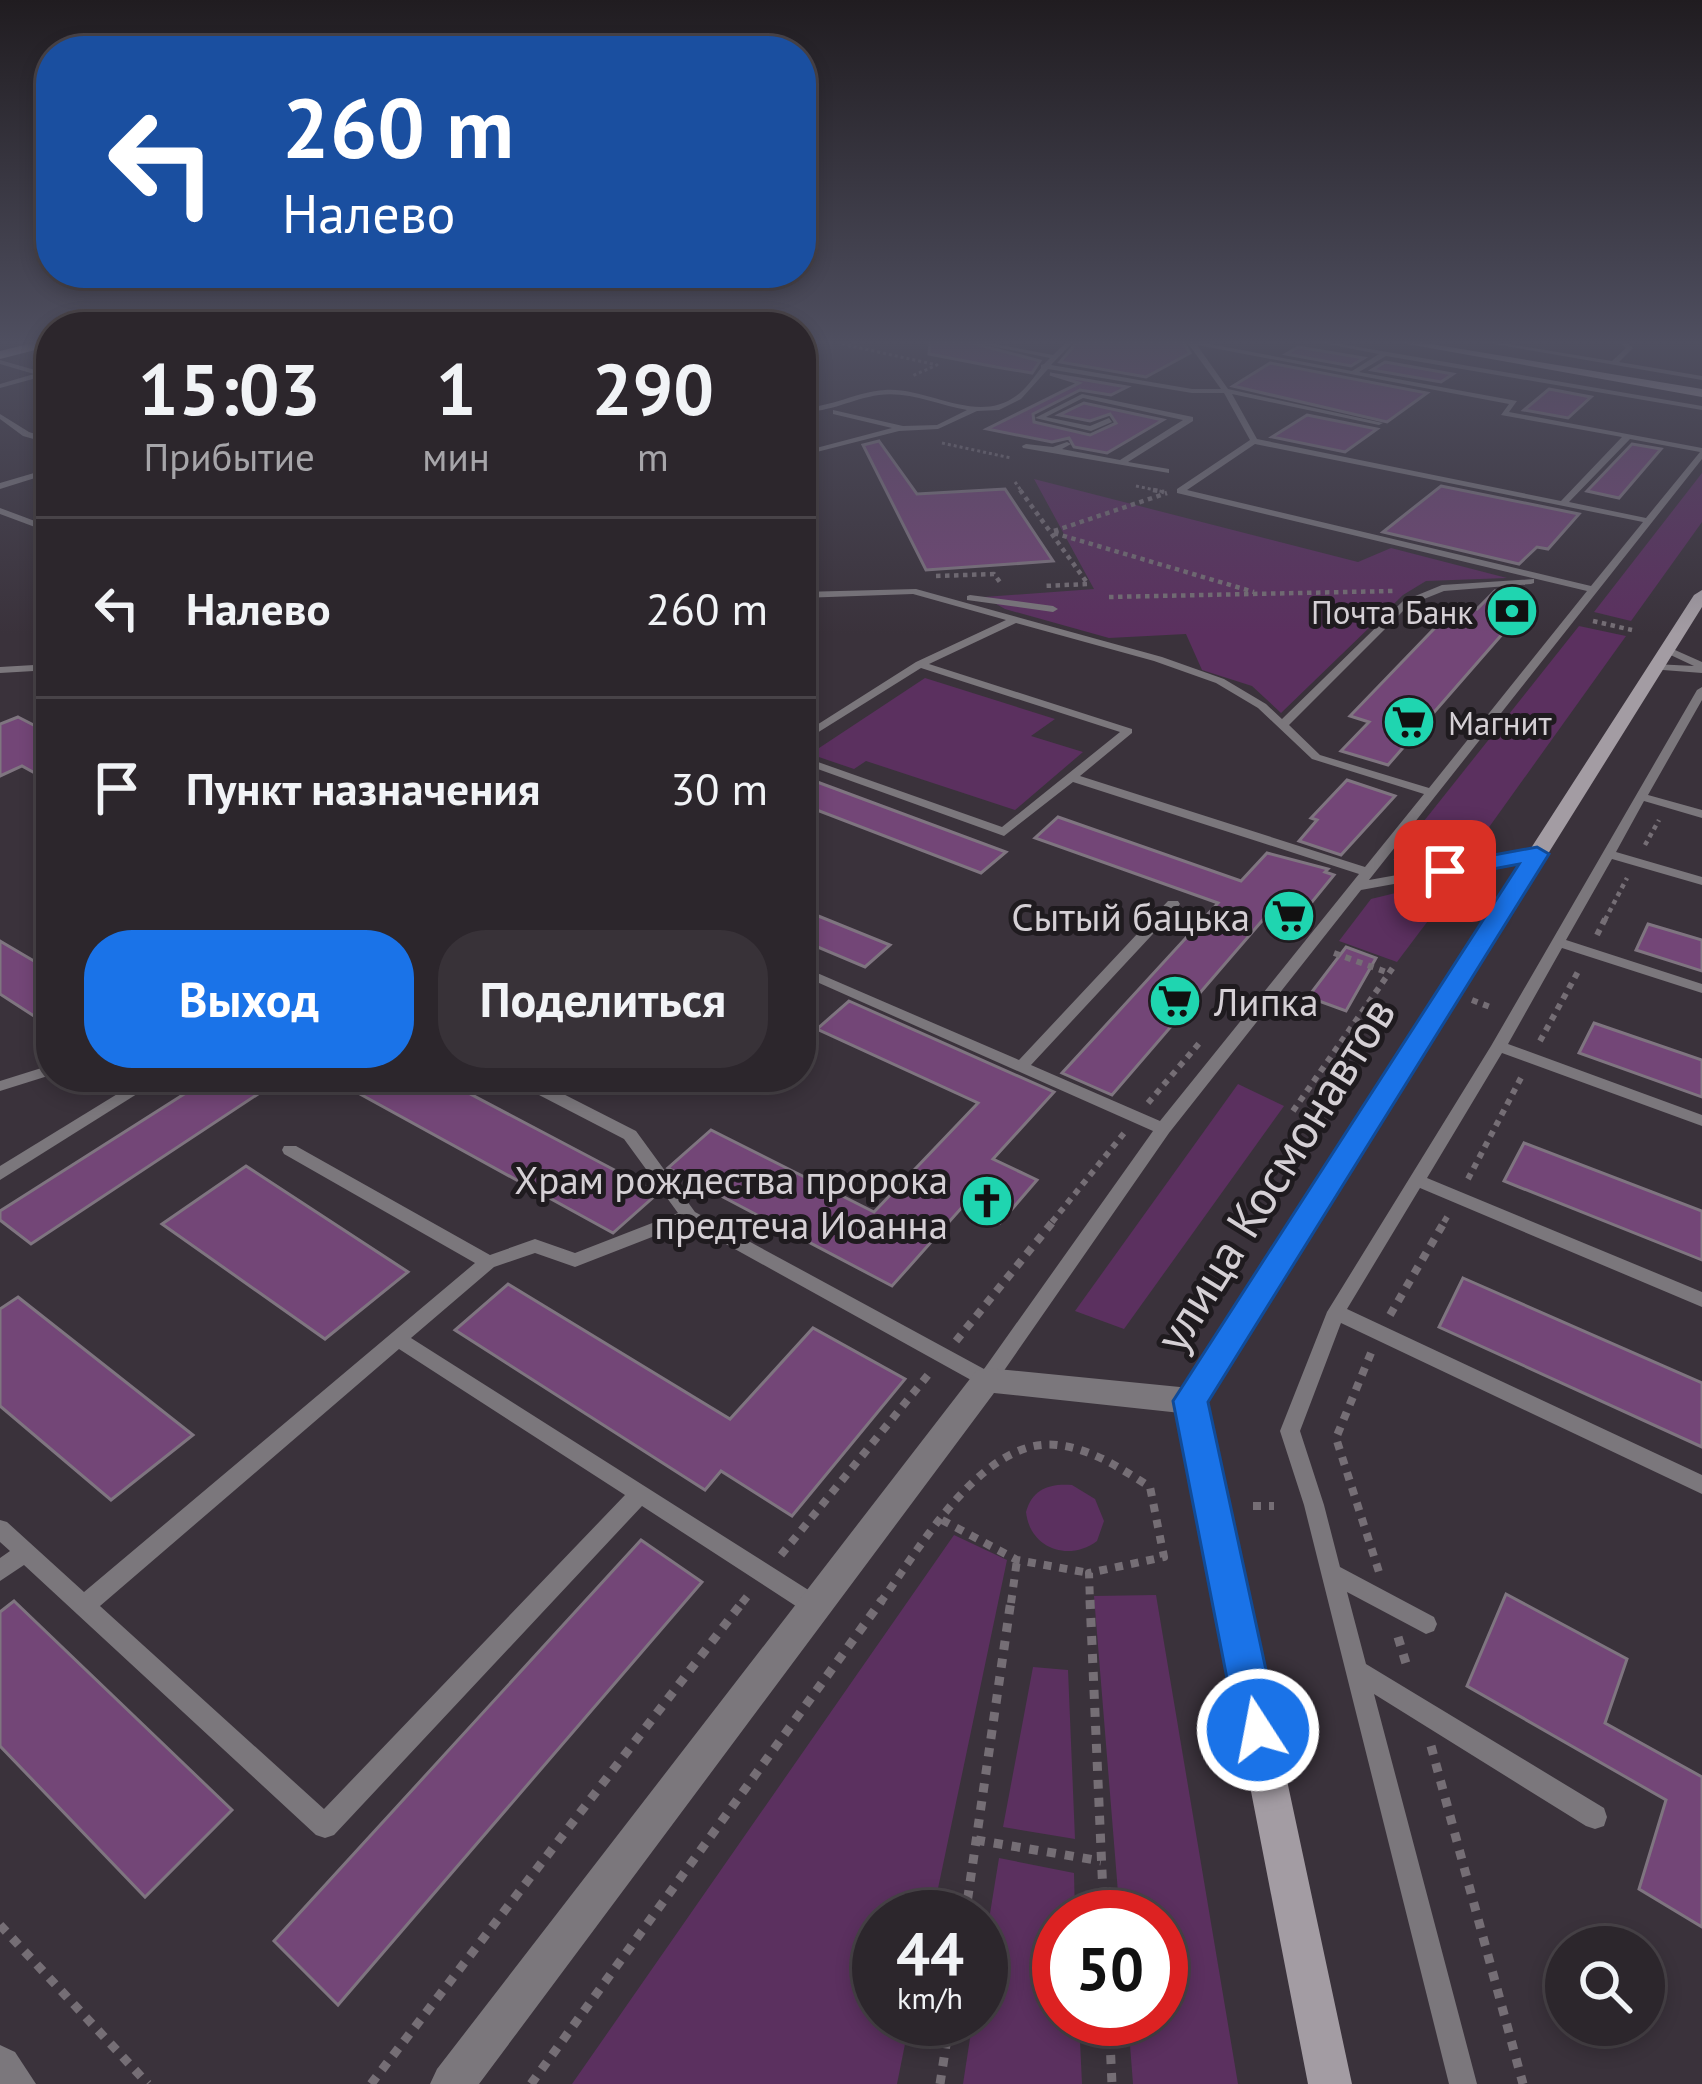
<!DOCTYPE html>
<html lang="ru">
<head>
<meta charset="utf-8">
<style>
	:root { --surface:#2c262c; --page:#383238; --text:#f1f3f6; --muted:#a6a5a9; --line:#484348; --accent:#1a73e8 }
	body { margin:0; font-family:"PT Sans",sans-serif; background:var(--page); color:var(--text); height:100vh; display:flex; flex-direction:column; font-size:45px; white-space:nowrap }
	* { box-sizing:border-box; margin:0 }
	p { font-size:39px; color:var(--muted) }
	.icon { flex:none; width:66px; height:66px; fill:none; stroke:currentColor; stroke-width:2; stroke-linecap:round; stroke-linejoin:round }
	.map { position:relative; flex:1; overflow:hidden }
	.side { position:absolute; left:36px; top:312px; width:780px; height:780px; display:flex; flex-direction:column; background:var(--surface); border-radius:48px; box-shadow:0 6px 18px #0003,0 0 0 3px var(--line) }
	.side>* { flex:none }
	.guide { position:absolute; left:36px; top:36px; width:780px; height:252px; border-radius:48px; box-shadow:0 6px 18px #0003,0 0 0 3px var(--line); background:#1a4fa0; color:#fff; overflow:hidden }
	.controls { position:absolute; left:1545px; top:1926px; display:grid; gap:24px }
	.controls a { display:grid; place-items:center; width:120px; height:120px; border-radius:50%; background:var(--surface); box-shadow:0 6px 18px #0003,0 0 0 3px var(--line); font-size:60px }
	.speed { position:absolute; left:852px; top:1890px; display:flex; gap:24px; font-size:60px; font-weight:700; text-align:center }
	.speed>* { display:grid; place-content:center; width:156px; height:156px; border-radius:50%; background:var(--surface); box-shadow:0 6px 18px #0003,0 0 0 3px var(--line); line-height:1 }
	.speed small { font-size:30px; font-weight:400 }
	.speed .limit { border:18px solid #d22; background:#fff; color:#111 }
	.pin { position:absolute; display:grid; place-items:center; width:102px; height:102px; color:#fff; margin:-51px; border-radius:24px; box-shadow:0 6px 18px #0006 }
	.me { position:absolute; width:132px; margin:-66px; rotate:349deg; stroke-linejoin:round; filter:drop-shadow(0 0 9px #0008) }
	.turn { display:flex; align-items:center; gap:42px; height:252px; padding:0 48px; font-size:54px }
	.turn .icon { width:156px; height:156px; stroke-width:2.5 }
	.turn b { display:block; font-size:84px; line-height:102px }
	.eta { display:flex; justify-content:space-evenly; align-items:center; height:204px; text-align:center }
	.eta b { font-size:72px; font-weight:800; line-height:84px }
	.action { display:flex; gap:24px; margin-top:auto; padding:24px 48px }
	.action a { flex:1; height:138px; border-radius:48px; background:var(--accent); color:#fff; font-size:48px; font-weight:800; line-height:138px; text-align:center }
	.action a+a { background:var(--page); color:var(--text) }
	ul { padding:0; list-style:none }
	li { display:flex; align-items:center; gap:36px; height:180px; padding:0 48px; border-top:3px solid var(--line) }
	li div { flex:1 }
	li b { display:block; font-size:45px }
	li em { font-style:normal }
	.map>svg:first-child { display:block }
</style>
</head>
<body>
<div class="map">
<svg width="1702" height="2084" viewBox="0 0 1702 2084">
	<rect width="100%" height="100%" fill="#3a323b"/>
	<g fill="#5b305f">
		<path d="M1702 473V522L1631 621 1594 612Z"/>
		<path d="M1034 479 1358 562 1391 548 1507 578 1426 581 1403 595 1281 713 1252 686 1202 670 1186 634 1109 638 1005 609 984 597 1094 589Z"/>
		<path d="M1579 626 1626 636 1472 851 1393 860Z"/>
		<path d="M925 678 1055 719 1031 736 1083 752 1015 810 866 761 854 769 810 754Z"/>
		<path d="M1461 877 1397 962 1339 941 1371 899Z"/>
		<path d="M1238 1084 1284 1106 1124 1329 1075 1311Z"/>
		<path d="M1072 1485 1095 1499 1104 1521 1097 1541C1069 1562 1030 1549 1026 1512 1032 1489 1050 1483 1072 1485Z"/>
		<path d="M954 1535 1007 1560 932 1917H879V2019H910L897 2084H572Z"/>
		<path d="M1156 1595 1238 2084H1133L1128 2019H1161V1917H1120L1094 1596Z"/>
		<path d="M1033 1667 1068 1670 1075 1839 1003 1827Z"/>
		<path d="M999 1858 1074 1873 1075 1917H1059V2019H1079L1082 2084H963L973 2019H981V1969Z"/>
	</g>
	<g fill="#734677" stroke="#7f7580" stroke-width="3">
		<path d="M930 342H968L1040 361 1032 373 996 367 929 354Z"/>
		<path d="M1077 342H1183L1190 353 1146 377 1060 362Z"/>
		<path d="M1298 347 1364 358 1351 366 1286 354Z"/>
		<path d="M1385 362 1453 374 1441 382 1372 370Z"/>
		<path d="M1270 363 1427 393 1387 422 1233 386Z"/>
		<path d="M1050 374 1127 387 1111 395 1080 390 1033 414 1034 422 1090 435 1116 423 1110 414 1090 421 1059 415 1084 403 1163 420 1107 453 1074 447 1069 438 1052 442 987 429 1079 383Z"/>
		<path d="M1549 389 1591 397 1568 418 1524 410Z"/>
		<path d="M1307 415 1377 429 1345 452 1272 437Z"/>
		<path d="M879 441 917 494 1005 489 1053 561 926 570 863 445Z"/>
		<path d="M1632 444 1661 449 1619 498 1587 491Z"/>
		<path d="M1441 486 1579 514 1548 549 1537 547 1519 564 1383 532Z"/>
		<path d="M1495 591 1532 600 1388 765 1341 751 1369 722 1350 716 1458 604 1477 609Z"/>
		<path d="M18 717 51 734V782L22 766 0 776V724Z"/>
		<path d="M801 776 1006 852 981 873 801 804Z"/>
		<path d="M1347 780 1395 796 1341 855 1299 841 1317 820 1311 818Z"/>
		<path d="M1058 817 1241 881 1267 853 1328 869 1325 872 1334 875 1294 924 1267 915 1112 1095 1062 1073 1218 903 1035 838Z"/>
		<path d="M801 909 890 945 865 967 801 940Z"/>
		<path d="M1648 924 1702 940V971L1636 950Z"/>
		<path d="M0 941 51 971V1027L0 994Z"/>
		<path d="M1346 947 1376 958 1346 1011 1308 997Z"/>
		<path d="M849 1001 1054 1092 993 1159 1037 1180 1000 1223 964 1205 892 1286 668 1168 711 1130 874 1212 978 1103 817 1029Z"/>
		<path d="M1594 1023 1702 1060V1097L1579 1053Z"/>
		<path d="M211 1077H236L261 1092 31 1244 0 1220V1211Z"/>
		<path d="M329 1077H438L658 1193 613 1233Z"/>
		<path d="M1524 1143 1702 1211V1260L1504 1181Z"/>
		<path d="M246 1166 408 1272 325 1339 162 1224Z"/>
		<path d="M1463 1278 1702 1383V1447L1439 1327Z"/>
		<path d="M508 1284 730 1419 813 1328 905 1379 792 1516 721 1471 705 1490 455 1330Z"/>
		<path d="M18 1297 193 1435 111 1500 0 1406V1309Z"/>
		<path d="M641 1540 702 1582 338 2005 274 1941Z"/>
		<path d="M1506 1594 1627 1659 1605 1723 1702 1777V1927L1639 1889 1666 1800 1467 1686Z"/>
		<path d="M14 1601 232 1810 145 1897 0 1746V1612Z"/>
	</g>
	<g fill="none" stroke-linecap="round" stroke-linejoin="round">
		<g stroke="#756e75" stroke-width="3" stroke-dasharray="3 3" stroke-linecap="butt">
			<path d="M842 344 937 365 912 376"/>
			<path d="M942 443 1011 458"/>
			<path d="M1015 482 1023 493"/>
			<path d="M1136 486 1164 492"/>
		</g>
		<g stroke="#756e75" stroke-width="4.5" stroke-dasharray="4.5 4.5" stroke-linecap="butt">
			<path d="M1020 490 1088 584 1043 586"/>
			<path d="M1153 490 1164 492"/>
			<path d="M1054 531 1167 493"/>
			<path d="M1054 533 1254 592"/>
			<path d="M936 576 994 574 1002 585"/>
			<path d="M1109 597 1393 591"/>
			<path d="M1593 621 1632 630"/>
			<path d="M1645 845 1659 820"/>
			<path d="M1605 920 1627 878"/>
		</g>
		<g stroke="#756e75" stroke-width="6" stroke-dasharray="6 6" stroke-linecap="butt">
			<path d="M1597 935 1606 917"/>
			<path d="M1334 953 1389 973"/>
			<path d="M1472 1000 1490 1007"/>
			<path d="M1540 1041 1580 968"/>
			<path d="M1148 1103 1202 1040"/>
			<path d="M1293 1111 1394 966"/>
			<path d="M1468 1179 1523 1074"/>
			<path d="M1052 1222 1125 1132"/>
			<path d="M1444 1222 1450 1212"/>
		</g>
		<g stroke="#756e75" stroke-width="8" stroke-dasharray="8 8" stroke-linecap="butt">
			<path d="M1390 1315 1446 1219"/>
			<path d="M956 1341 1055 1219"/>
			<path d="M1371 1353 1336 1438 1379 1572"/>
			<path d="M1253 1506H1274"/>
			<path d="M942 1520 1017 1560 1089 1573"/>
			<path d="M781 1555 928 1375"/>
			<path d="M742 1603 750 1593"/>
			<path d="M880 1603C919 1550 982 1436 1058 1445 1092 1449 1122 1469 1150 1487L1164 1557 1089 1573 1090 1603"/>
			<path d="M1011 1603 1017 1560"/>
		</g>
		<g stroke="#756e75" stroke-width="9" stroke-dasharray="9 9" stroke-linecap="butt">
			<path d="M1090 1600 1104 1917"/>
			<path d="M1398 1637 1408 1670"/>
			<path d="M1431 1746 1523 2084"/>
			<path d="M976 1840 1101 1861"/>
			<path d="M965 1917 1011 1600"/>
			<path d="M0 1925 148 2084"/>
			<path d="M1109 2019 1112 2084"/>
			<path d="M371 2084 744 1600"/>
			<path d="M531 2084 882 1600"/>
			<path d="M940 2084 950 2019"/>
		</g>
		<g fill="#7b777c" fill-rule="evenodd">
			<path d="M972 342H985L1053 355 1066 342H1073L1051 365 1192 389H1221L1187 342H1199L1352 371 1379 354 1316 342H1329L1702 406V410L1386 356 1359 372 1517 401 1509 412 1702 448V459L1369 880 1537 850 1542 851V857L1361 890 1169 1133 994 1385 987 1388 980 1385 688 1223 575 1267 535 1253 494 1267 411 1338 821 1598 824 1605 821 1612 813 1615 805 1612 642 1506 334 1835 325 1838 316 1835 24 1565 0 1581V1558L10 1551 0 1542V1520L7 1522 84 1592 475 1263 284 1154 282 1150 284 1146H296L490 1255 535 1239 575 1253 678 1213 624 1139 512 1081 509 1077H530L636 1131 695 1212 984 1369 1153 1131 801 975V966L1019 1060 1168 901H1178L1180 904 1178 907 1031 1065 1160 1121 1359 874 1073 782 1004 836 801 763V756L1002 827 1120 732 921 668 801 743V735L916 662 1006 620 913 594 801 598V592L916 589 1162 657 1224 679 1266 704 1282 719 1403 601 1442 585 1534 579V583L1531 584 1444 591 1409 605 1289 725 1320 755 1429 788 1587 591 1177 493V489L1250 440 1224 393H1192L1048 369 1021 399 999 410 977 411 938 429 899 431 801 456V452L892 428 833 414V410L903 426 937 425 967 410C938 405 909 391 879 395 851 399 832 412 801 412V408C832 407 856 392 885 390 928 387 976 425 1016 396 1026 389 1034 377 1041 368V365L1044 364 1050 358ZM1197 345 1509 404 1501 415 1622 437 1561 501 1257 439 1232 394 1379 425 1383 423 1228 389ZM1630 439 1700 452 1646 518 1569 502ZM1255 444 1643 522 1591 586 1187 490ZM1016 623 1154 661 1216 683 1258 708 1312 759 1424 794 1365 867 1080 776 1132 733V729L929 664ZM399 1349 625 1495 324 1809 100 1606Z"/>
			<path d="M1482 342H1496L1612 361 1626 348 1620 342H1627L1633 348 1619 362 1702 376V380Z"/>
			<path d="M0 360 42 372 51 370V374L0 388V384L34 374 0 364Z"/>
			<path d="M1082 394 1193 417V421L1128 462 1169 469V473L1023 448 1022 446 1026 444 1053 447 1067 442 1071 444 1062 449 1120 460 1183 420 1083 398 1046 417 1090 426 1109 418 1112 422 1091 431 1035 418Z"/>
			<path d="M0 414 29 432 51 439V444L23 436 0 419Z"/>
			<path d="M51 468V473L0 489V483Z"/>
			<path d="M0 508 51 527V533L0 514Z"/>
			<path d="M970 595 1053 606 1058 609 1053 612 967 600V596Z"/>
			<path d="M1666 646 1702 662V673L1650 669 1649 667 1654 664 1694 666 1662 651V647Z"/>
			<path d="M51 664V670L0 673V667Z"/>
			<path d="M1702 687V700L1648 795 1702 810V818L1644 801 1616 852 1702 877V885L1612 859 1566 940 1702 984V993L1562 948 1508 1044 1702 1115V1126L1502 1053 1427 1178 1702 1292V1307L1420 1188 1347 1309 1702 1475V1494L1341 1323 1300 1431 1324 1505 1340 1567 1434 1617 1437 1624 1434 1631 1426 1634 1347 1592 1366 1664 1604 1808 1607 1817 1604 1826 1595 1829 1586 1826 1374 1694 1477 2084H1449L1304 1505 1280 1431 1327 1312 1491 1046 1697 690Z"/>
			<path d="M51 1065V1075L0 1091V1081Z"/>
			<path d="M145 1077H164L0 1180V1166Z"/>
		</g>
		<g fill="#7b777c" fill-rule="evenodd">
			<path d="M987 1368 1190 1388 1201 1392 1205 1401 1201 1410 1190 1414 994 1393 479 2084H430L437 2069 976 1371Z"/>
			<path d="M0 2045 15 2052 36 2084H0Z"/>
		</g>
		<g fill="#a39ca3" fill-rule="evenodd">
			<path d="M1396 342H1419L1702 389V397Z"/>
			<path d="M1702 590V607L1206 1402 1352 2084H1308L1175 1401 1694 595Z"/>
		</g>
		<path fill="#c1b8c1" fill-rule="evenodd" d="M36 342H51V346L0 359V351Z"/>
	</g>
	<linearGradient id="sky" x2="0" y2="1"><stop stop-color="#201c20"/><stop offset="0.54" stop-color="#4f4f60"/><stop offset="1" stop-color="#4f4f60" stop-opacity="0"/></linearGradient>
	<rect width="1702" height="634" fill="url(#sky)"/>
	<path fill="#1a73e8" stroke="#114b97" stroke-width="3" d="M1537 847 1549 854 1208 1402 1279 1730 1273 1744 1258 1750 1243 1744 1237 1730 1173 1401 1519 864 1445 878 1434 871 1445 864Z"/>
	<defs>
		<g id="bank-disc" transform="scale(2.7)"><circle r="9.5" fill="#1fd5b0" stroke="#1f1b1f"/><path d="M-6-4H6V4H-6ZM0-2.3a2.3 2.3 0 1 0 0 4.6a2.3 2.3 0 1 0 0-4.6Z" fill="#111"/></g>
		<g id="supermarket-disc" transform="scale(2.7)"><circle r="9.5" fill="#1fd5b0" stroke="#1f1b1f"/><path d="M-6-5.5h2.5l.6 2H6L4.5 2H-2.5L-4.4-4H-6ZM-1.5 3.2a1.3 1.3 0 1 0 .1 0ZM3 3.2a1.3 1.3 0 1 0 .1 0Z" fill="#111"/></g>
		<g id="church-disc" transform="scale(2.7)"><circle r="9.5" fill="#1fd5b0" stroke="#1f1b1f"/><path d="M-1.2-6h2.4v3.5h3.3v2.4h-3.3V6h-2.4V-.1h-3.3v-2.4h3.3Z" fill="#111"/></g>
	</defs>
	<g fill-rule="evenodd">
		<use href="#bank-disc" x="1512" y="611"/>
		<use href="#supermarket-disc" x="1409" y="722"/>
		<use href="#supermarket-disc" x="1289" y="916"/>
		<use href="#supermarket-disc" x="1175" y="1001"/>
		<use href="#church-disc" x="987" y="1201"/>
	</g>
	<g text-anchor="middle" dominant-baseline="central" stroke-width="10" stroke-linejoin="round" paint-order="stroke">
		<g font-size="33" fill="#d5d0d5" stroke="#1f1b1f" text-anchor="end">
			<text x="1473" y="611">Почта Банк</text>
			<text x="1448" y="722" text-anchor="start">Магнит</text>
		</g>
		<g font-size="39" fill="#d5d0d5" stroke="#1f1b1f" text-anchor="end">
			<text x="1250" y="916">Сытый бацька</text>
			<text x="1214" y="1001" text-anchor="start">Липка</text>
			<text x="948" y="1179">Храм рождества пророка<tspan x="948" dy="45">предтеча Иоанна</tspan></text>
		</g>
		<g font-size="48" fill="#d5d0d5" stroke="#1f1b1f">
			<text transform="translate(1274 1174) rotate(-58)">улица Космонавтов</text>
		</g>
	</g>
</svg>
<div class="controls">
<a><svg class="icon" aria-label="search" viewBox="0 0 24 24"><circle cx="10" cy="10" r="6"/><path d="M15 15l6 6"/></svg></a>
</div>
<div class="speed"><div>44<small>km/h</small></div><div class="limit">50</div></div>
<div class="pin" style="left:1445px;top:871px;background:#d93025"><svg class="icon" aria-label="arrive" viewBox="0 0 24 24"><path d="M6 21V4h12l-3 4 3 4H6"/></svg></div>
<svg class="me" style="left:1258px;top:1730px" viewBox="-20 -20 40 40"><circle r="17" fill="#1a73e8" stroke="#fff" stroke-width="3"/><path d="M0-11L8 9 0 5-8 9z" fill="#fff"/></svg>
<div class="guide">
<div class="turn"><svg class="icon" aria-label="left" viewBox="0 0 24 24"><path d="M17 20v-9H6M10 6l-5 5 5 5"/></svg><div><b>260 m</b>Налево</div></div>
</div>
<section class="side">
<div class="eta">
<div><b>15:03</b><p>Прибытие</p></div>
<div><b>1</b><p>мин</p></div>
<div><b>290</b><p>m</p></div>
</div>
<ul>
<li><svg class="icon" aria-label="left" viewBox="0 0 24 24"><path d="M17 20v-9H6M10 6l-5 5 5 5"/></svg><div><b>Налево</b></div><em>260 m</em></li>
<li><svg class="icon" aria-label="arrive" viewBox="0 0 24 24"><path d="M6 21V4h12l-3 4 3 4H6"/></svg><div><b>Пункт назначения</b></div><em>30 m</em></li>
</ul>
<div class="action"><a>Выход</a><a>Поделиться</a></div>
</section>
</div>
</body>
</html>
